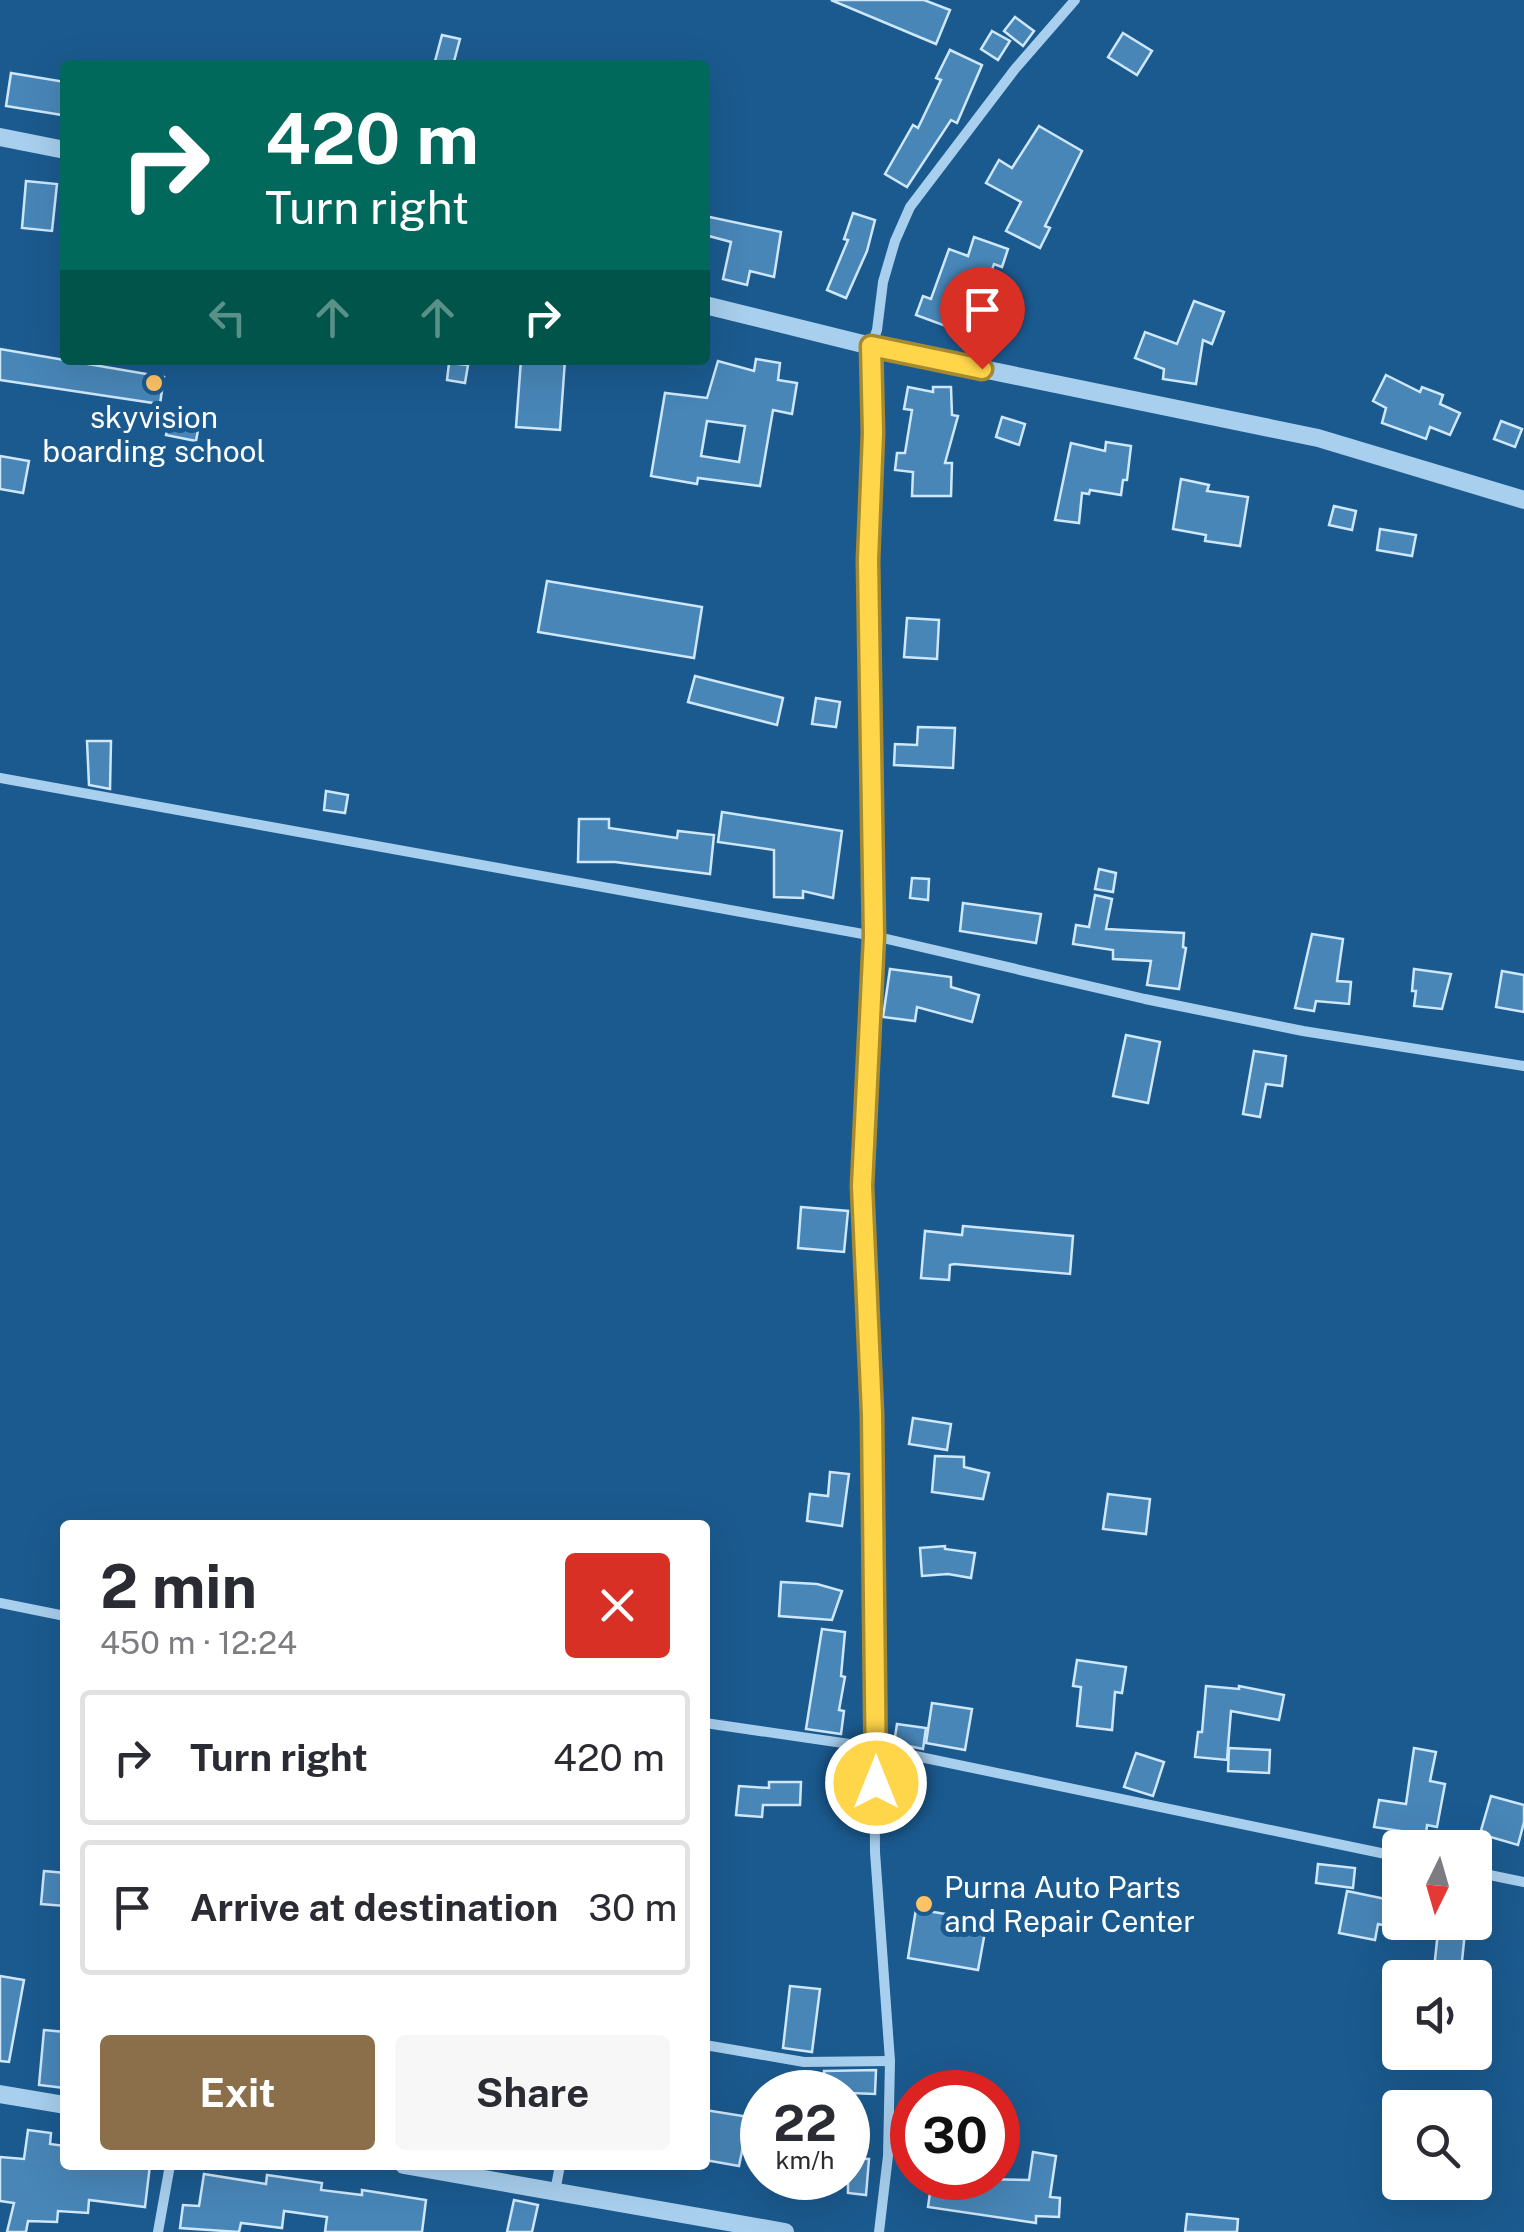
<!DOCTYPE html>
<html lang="en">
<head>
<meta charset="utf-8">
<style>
	:root { --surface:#fff; --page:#f7f7f7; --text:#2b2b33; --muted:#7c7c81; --line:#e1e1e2; --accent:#8a6f4a }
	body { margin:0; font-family:"Public Sans",sans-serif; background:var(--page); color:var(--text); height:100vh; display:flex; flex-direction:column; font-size:38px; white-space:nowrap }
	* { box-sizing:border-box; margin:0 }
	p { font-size:32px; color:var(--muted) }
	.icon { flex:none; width:55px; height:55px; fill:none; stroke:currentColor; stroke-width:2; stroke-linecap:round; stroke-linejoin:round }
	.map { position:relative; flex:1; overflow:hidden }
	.drawer { position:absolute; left:60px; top:1520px; width:650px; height:650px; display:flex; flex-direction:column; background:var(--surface); border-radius:10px; box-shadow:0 10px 40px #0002 }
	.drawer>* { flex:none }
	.guide { position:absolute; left:60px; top:60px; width:650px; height:305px; border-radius:10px; box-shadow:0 10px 40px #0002; background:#00695c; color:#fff; overflow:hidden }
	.needle { width:65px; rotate:185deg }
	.controls { position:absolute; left:1382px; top:1830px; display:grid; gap:20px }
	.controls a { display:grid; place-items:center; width:110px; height:110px; border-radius:10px; background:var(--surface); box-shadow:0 10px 40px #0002; font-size:50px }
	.speed { position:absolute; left:740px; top:2070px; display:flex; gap:20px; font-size:50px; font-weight:700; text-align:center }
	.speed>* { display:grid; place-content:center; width:130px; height:130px; border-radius:50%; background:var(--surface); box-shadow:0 10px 40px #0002; line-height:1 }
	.speed small { font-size:25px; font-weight:400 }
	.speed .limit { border:15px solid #d22; background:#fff; color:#111 }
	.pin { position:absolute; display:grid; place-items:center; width:85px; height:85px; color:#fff; margin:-102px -42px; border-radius:50% 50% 50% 0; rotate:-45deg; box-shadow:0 0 10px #0007 }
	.pin .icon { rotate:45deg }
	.me { position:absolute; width:110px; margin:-55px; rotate:0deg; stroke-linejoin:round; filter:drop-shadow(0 0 8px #0008) }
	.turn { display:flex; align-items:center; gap:35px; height:210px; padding:0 40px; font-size:45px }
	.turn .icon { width:130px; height:130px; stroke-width:2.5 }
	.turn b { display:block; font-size:70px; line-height:85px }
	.lanes { display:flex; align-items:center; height:95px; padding:0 40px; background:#0003; justify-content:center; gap:50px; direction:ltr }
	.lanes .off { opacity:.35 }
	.round { display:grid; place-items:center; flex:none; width:105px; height:105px; border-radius:10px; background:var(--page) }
	.head { display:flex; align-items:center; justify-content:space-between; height:170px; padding:0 40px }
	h1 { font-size:60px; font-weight:700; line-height:75px }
	.primary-button { display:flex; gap:20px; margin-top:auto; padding:20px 40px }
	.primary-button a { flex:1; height:115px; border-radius:10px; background:var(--accent); color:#fff; font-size:40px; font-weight:700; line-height:115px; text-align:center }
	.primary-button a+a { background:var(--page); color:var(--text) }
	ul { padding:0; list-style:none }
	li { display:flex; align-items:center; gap:30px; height:135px; margin:0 20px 15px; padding:0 20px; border:5px solid var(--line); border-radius:10px }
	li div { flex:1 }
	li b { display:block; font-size:38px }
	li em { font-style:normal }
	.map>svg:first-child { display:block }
</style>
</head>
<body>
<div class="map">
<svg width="1524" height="2232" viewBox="0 0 1524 2232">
	<rect width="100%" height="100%" fill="#1b5a8f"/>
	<g fill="#4886b8" stroke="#cee7fa" stroke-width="2.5" fill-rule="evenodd">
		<path d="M831 0H924L950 10 936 44Z"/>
		<path d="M1015 17 1034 31 1023 46 1004 31Z"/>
		<path d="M992 31 1010 41 998 60 981 49Z"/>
		<path d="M1123 33 1152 51 1137 75 1108 57Z"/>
		<path d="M442 35 460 39 453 65H434Z"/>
		<path d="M950 50 982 65 957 123 951 120 907 187 885 174 913 125 918 128 941 80 936 78Z"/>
		<path d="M11 73 65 82 62 115 6 106Z"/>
		<path d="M1039 126 1082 151 1045 226 1050 228 1040 248 1006 231 1021 202 986 183 999 160 1012 168Z"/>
		<path d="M26 181 57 184 52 231 22 228Z"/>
		<path d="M853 213 875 220 867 251 846 298 827 290 848 240 844 239Z"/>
		<path d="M705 216 781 232 774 277 750 271 747 285 723 279 731 242 705 235Z"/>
		<path d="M974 237 1008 249 1002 267 994 264 981 299 972 296 959 331 916 315 923 296 931 299 949 249 968 256Z"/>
		<path d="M1194 301 1224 312 1212 344 1203 340 1196 384 1163 379 1164 369 1135 358 1145 332 1177 344Z"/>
		<path d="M0 349 164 377 160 404 0 380Z"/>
		<path d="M756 359 780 363 778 380 797 383 792 414 773 410 760 486 698 478 697 484 651 476 665 393 707 398 718 361 754 371ZM707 421 745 426 739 462 701 456Z"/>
		<path d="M521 360H565L560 430 516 427Z"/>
		<path d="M449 363 468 365 465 383 447 380Z"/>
		<path d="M1386 375 1420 392 1422 387 1443 395 1440 404 1460 413 1450 435 1430 427 1426 439 1382 423 1386 408 1373 401Z"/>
		<path d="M908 387 933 392V387H951L952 415 958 416 945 463H952L951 496H912L913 472 895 470 897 453H905L912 410 904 409Z"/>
		<path d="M171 413 200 419 196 441 166 435Z"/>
		<path d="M1002 417 1025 424 1019 445 996 437Z"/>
		<path d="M1501 421 1522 429 1515 447 1494 439Z"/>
		<path d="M1106 442 1131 446 1127 480H1123L1121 495 1090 490 1089 494 1082 493 1079 523 1055 520 1071 443 1105 451Z"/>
		<path d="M0 456 29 461 23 493 0 489Z"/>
		<path d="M1181 479 1209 485 1207 491 1248 497 1240 546 1205 541 1206 535 1173 529Z"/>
		<path d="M1334 506 1356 511 1352 530 1329 525Z"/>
		<path d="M1380 529 1416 535 1412 556 1377 550Z"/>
		<path d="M547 581 702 607 694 658 538 632Z"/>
		<path d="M907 618 939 620 937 659 904 657Z"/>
		<path d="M695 676 783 698 777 725 688 702Z"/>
		<path d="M816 698 840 702 836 727 812 724Z"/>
		<path d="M918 727 955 728 953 768 894 765 895 744 917 745Z"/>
		<path d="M87 741H111L110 789 89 785Z"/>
		<path d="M326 791 348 795 345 813 324 810Z"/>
		<path d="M722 812 842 831 833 898 803 891V898L774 897V850L718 842Z"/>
		<path d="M579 819H609V828L677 838 678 831 714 835 710 874 615 862H578Z"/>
		<path d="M1099 869 1116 873 1113 892 1095 889Z"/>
		<path d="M912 878 929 879 928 900 910 898Z"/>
		<path d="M1095 895 1112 899 1106 929 1184 933 1183 947 1186 948 1179 989 1147 985 1151 961 1113 959V950L1073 944 1076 925 1089 927Z"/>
		<path d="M963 903 1041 914 1036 943 960 931Z"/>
		<path d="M1312 934 1343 939 1337 981 1351 982 1349 1004 1316 1001 1314 1011 1295 1008Z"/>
		<path d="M890 969 951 977V987L979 995 972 1022 917 1007 915 1021 883 1017Z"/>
		<path d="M1414 969 1451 974 1442 1009 1414 1006 1416 991H1412Z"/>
		<path d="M1502 971 1524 975V1012L1496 1007Z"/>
		<path d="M1126 1035 1160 1042 1148 1103 1113 1096Z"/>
		<path d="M1254 1051 1286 1056 1282 1086 1266 1084 1260 1117 1243 1114Z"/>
		<path d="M801 1207 848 1211 844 1252 798 1248Z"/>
		<path d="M963 1226 1073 1236 1070 1274 954 1264 950 1265 949 1280 921 1278 925 1231 962 1235Z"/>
		<path d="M913 1418 951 1424 947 1450 909 1444Z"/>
		<path d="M935 1456 964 1457V1467L989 1473 983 1499 932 1492Z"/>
		<path d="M830 1472 849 1474 842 1526 807 1521 810 1494 828 1496Z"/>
		<path d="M1108 1494 1150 1499 1146 1534 1103 1529Z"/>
		<path d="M945 1546V1549L975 1553 971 1578 948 1574 922 1576 920 1548Z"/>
		<path d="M781 1582 817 1584 842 1591 832 1620 779 1616Z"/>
		<path d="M822 1629 845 1632 841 1676 845 1677 839 1710 844 1711 841 1734 806 1729Z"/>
		<path d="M1077 1660 1126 1667 1122 1693 1115 1692 1112 1730 1077 1726 1081 1687 1073 1686Z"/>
		<path d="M1206 1686 1239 1689V1686L1284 1695 1279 1720 1231 1711 1227 1760 1195 1757 1198 1732H1202Z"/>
		<path d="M932 1703 972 1709 965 1750 926 1743Z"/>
		<path d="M897 1724 926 1728 923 1749 894 1743Z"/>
		<path d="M1229 1748 1270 1750 1269 1773 1228 1771Z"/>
		<path d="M1414 1748 1436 1752 1430 1781 1445 1784 1437 1827 1427 1825 1425 1846 1399 1842 1401 1831 1374 1827 1379 1800 1406 1804Z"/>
		<path d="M1136 1753 1164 1762 1153 1796 1124 1787Z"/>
		<path d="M769 1782H801L800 1805H763L762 1817 736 1815 739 1786 769 1788Z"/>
		<path d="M1491 1796 1524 1805V1822L1518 1845 1480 1834Z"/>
		<path d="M1318 1864 1355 1868 1353 1888 1316 1883Z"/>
		<path d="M44 1871 65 1873V1906L41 1904Z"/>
		<path d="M1347 1891 1400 1902V1929L1378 1924 1375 1940 1339 1933Z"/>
		<path d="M916 1909 987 1921 978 1970 908 1958Z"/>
		<path d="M1439 1922H1466L1461 1971 1434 1969Z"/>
		<path d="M0 1976 24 1980 9 2062 0 2061Z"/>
		<path d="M790 1986 820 1989 812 2052 783 2048Z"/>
		<path d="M44 2030 65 2032V2088L39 2085Z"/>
		<path d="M876 2070 875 2094 824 2092V2071Z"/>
		<path d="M705 2110 749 2117 739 2166 705 2160Z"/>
		<path d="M28 2130 51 2133 50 2144 65 2146V2165H150L145 2207 89 2200 88 2213 58 2211 57 2222 28 2221 26 2232H7L14 2203 0 2201V2157L24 2159Z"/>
		<path d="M1033 2152 1056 2156 1050 2197 1060 2198 1059 2217 1036 2216V2223L928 2207 932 2178 1029 2180Z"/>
		<path d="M848 2158 869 2159 866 2195 848 2193Z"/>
		<path d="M204 2174 266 2184 267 2175 322 2183 321 2190 362 2195V2190L426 2200 422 2232H325L327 2217 284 2211 282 2228 241 2223 239 2232 180 2228 183 2205 199 2206Z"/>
		<path d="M514 2200 538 2205 532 2232H507Z"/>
		<path d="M1187 2214 1238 2219 1237 2232H1185Z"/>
	</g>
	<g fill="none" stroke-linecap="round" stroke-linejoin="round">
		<g stroke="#a8cfee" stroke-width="10">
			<path d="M0 778 874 936 1145 999 1303 1031 1524 1066"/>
			<path d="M0 1603 65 1616"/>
			<path d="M705 1723 877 1748 1400 1857"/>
			<path d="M1475 1872 1524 1882"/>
			<path d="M705 2045 804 2062 890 2061"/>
			<path d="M555 2192 560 2165"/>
			<path d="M158 2232 170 2165"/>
			<path d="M879 2232 888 2156 890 2061 875 1852 872 1414 862 1186 874 936 868 561 873 433 871 346 877 330 883 282 895 241 910 207 1015 69 1075 0"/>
		</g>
		<g stroke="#a8cfee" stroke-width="18">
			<path d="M0 137 65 150"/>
			<path d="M705 305 871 346 1318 438 1524 500"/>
			<path d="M0 2094 65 2105"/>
			<path d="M404 2165 785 2232"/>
		</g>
	</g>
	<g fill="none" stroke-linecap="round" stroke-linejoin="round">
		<g stroke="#a68a30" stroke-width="25">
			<path id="route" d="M876 1783 872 1414 862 1186 874 936 868 560 873 433 871 346 982 369"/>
		</g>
		<use href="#route" stroke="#ffd54a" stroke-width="18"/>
	</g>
	<g fill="#ffc265" stroke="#1b5a8f" stroke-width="4">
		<circle cx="154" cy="383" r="10"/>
		<circle cx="924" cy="1904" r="10"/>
	</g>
	<g text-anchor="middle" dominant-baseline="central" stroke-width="10" stroke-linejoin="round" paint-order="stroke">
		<g font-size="30" fill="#fff" stroke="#1b5a8f">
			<text x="154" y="417">skyvision<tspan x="154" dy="34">boarding school</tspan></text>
			<text x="944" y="1887" text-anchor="start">Purna Auto Parts<tspan x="944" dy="34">and Repair Center</tspan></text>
		</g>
	</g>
</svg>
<div class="controls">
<a><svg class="needle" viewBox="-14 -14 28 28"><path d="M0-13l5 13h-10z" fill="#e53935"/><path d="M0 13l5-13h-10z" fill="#7c7c81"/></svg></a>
<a><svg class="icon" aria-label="sound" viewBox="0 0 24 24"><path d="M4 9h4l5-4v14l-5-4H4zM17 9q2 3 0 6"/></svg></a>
<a><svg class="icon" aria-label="search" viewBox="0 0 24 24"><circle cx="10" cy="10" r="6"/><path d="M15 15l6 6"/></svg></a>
</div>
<div class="speed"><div>22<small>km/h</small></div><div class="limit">30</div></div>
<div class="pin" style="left:982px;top:369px;background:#d93025"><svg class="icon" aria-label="arrive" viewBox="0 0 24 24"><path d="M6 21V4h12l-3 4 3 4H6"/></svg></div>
<svg class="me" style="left:876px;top:1783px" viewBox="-20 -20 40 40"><circle r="17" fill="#ffd54a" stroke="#fff" stroke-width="3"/><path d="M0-11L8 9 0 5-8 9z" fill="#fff"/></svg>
<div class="guide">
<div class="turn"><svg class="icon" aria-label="right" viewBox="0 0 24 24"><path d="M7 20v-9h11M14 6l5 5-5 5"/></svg><div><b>420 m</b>Turn right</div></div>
<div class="lanes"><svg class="icon off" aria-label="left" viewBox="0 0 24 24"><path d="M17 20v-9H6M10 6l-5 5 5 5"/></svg><svg class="icon off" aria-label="ahead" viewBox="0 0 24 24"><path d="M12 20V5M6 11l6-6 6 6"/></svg><svg class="icon off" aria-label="ahead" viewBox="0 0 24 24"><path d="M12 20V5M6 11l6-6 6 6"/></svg><svg class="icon" aria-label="right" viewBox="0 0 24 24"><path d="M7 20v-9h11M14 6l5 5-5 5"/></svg></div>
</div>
<section class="drawer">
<div class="head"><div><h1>2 min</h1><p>450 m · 12:24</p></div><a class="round" style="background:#d93025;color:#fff"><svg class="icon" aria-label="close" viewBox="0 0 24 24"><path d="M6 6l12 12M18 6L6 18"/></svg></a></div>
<ul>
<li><svg class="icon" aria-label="right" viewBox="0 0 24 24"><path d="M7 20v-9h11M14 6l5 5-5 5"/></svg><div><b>Turn right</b></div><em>420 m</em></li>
<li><svg class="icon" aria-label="arrive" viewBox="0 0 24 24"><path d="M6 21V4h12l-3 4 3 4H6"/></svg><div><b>Arrive at destination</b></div><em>30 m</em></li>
</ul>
<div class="primary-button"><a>Exit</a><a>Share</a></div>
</section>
</div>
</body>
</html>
